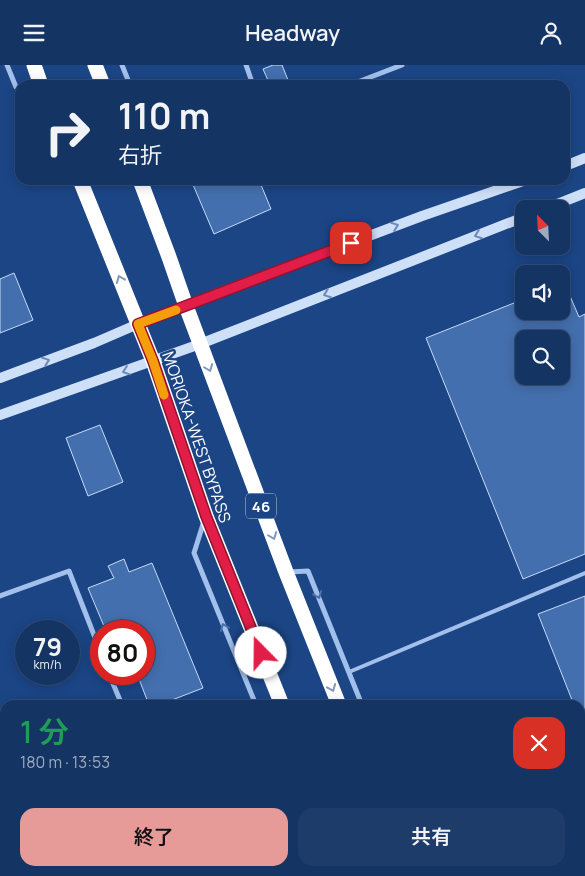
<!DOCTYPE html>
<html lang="ja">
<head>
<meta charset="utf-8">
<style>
	:root { --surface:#143464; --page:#1d3c6a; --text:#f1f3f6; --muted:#9daabf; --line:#334f78; --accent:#e69b98 }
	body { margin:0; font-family:Manrope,"Noto Sans JP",sans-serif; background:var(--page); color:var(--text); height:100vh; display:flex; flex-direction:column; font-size:19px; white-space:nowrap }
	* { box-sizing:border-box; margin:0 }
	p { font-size:16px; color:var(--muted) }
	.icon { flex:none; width:28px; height:28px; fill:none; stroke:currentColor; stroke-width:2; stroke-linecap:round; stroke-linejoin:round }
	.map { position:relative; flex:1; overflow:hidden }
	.sheet { position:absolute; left:0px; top:635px; width:585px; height:176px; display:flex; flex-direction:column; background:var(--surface); border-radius:15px 15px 0 0; box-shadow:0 2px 12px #0003,0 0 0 1px var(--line) }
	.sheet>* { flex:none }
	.hud { position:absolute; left:15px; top:15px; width:555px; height:105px; border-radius:15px; box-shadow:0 2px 12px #0003,0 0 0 1px var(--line); background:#143464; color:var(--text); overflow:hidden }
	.needle { width:32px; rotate:336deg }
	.buttons { position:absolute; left:515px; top:135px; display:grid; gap:10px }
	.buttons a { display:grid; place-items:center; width:55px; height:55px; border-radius:10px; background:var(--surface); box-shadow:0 2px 12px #0003,0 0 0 1px var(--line); font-size:25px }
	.speed { position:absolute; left:15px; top:555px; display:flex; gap:10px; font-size:25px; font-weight:700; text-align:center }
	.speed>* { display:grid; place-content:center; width:65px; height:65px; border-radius:50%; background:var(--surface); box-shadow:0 2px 12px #0003,0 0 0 1px var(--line); line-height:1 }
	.speed small { font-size:12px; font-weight:400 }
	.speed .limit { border:8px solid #d22; background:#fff; color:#111 }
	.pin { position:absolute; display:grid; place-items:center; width:42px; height:42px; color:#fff; margin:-21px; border-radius:10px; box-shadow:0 2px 8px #0006 }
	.me { position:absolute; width:55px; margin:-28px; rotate:338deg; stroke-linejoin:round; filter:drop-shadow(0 0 4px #0008) }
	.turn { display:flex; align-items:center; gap:18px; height:105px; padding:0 20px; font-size:22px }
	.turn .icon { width:65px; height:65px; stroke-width:2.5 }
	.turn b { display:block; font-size:35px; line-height:42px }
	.round { display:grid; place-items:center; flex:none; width:52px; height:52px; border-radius:15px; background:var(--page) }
	.head { display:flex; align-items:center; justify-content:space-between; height:85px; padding:0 20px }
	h1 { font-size:30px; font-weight:600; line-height:38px; color:#1e9e55 }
	.button { display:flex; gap:10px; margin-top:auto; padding:10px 20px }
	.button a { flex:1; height:58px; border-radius:15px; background:var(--accent); color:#111; font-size:20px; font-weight:600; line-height:58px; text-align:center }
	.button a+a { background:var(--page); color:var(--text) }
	header { display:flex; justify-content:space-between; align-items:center; height:65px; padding:0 20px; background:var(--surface); font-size:22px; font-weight:600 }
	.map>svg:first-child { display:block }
</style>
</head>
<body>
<header><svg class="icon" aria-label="menu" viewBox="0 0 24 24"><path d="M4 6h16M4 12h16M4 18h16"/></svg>Headway<svg class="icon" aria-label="person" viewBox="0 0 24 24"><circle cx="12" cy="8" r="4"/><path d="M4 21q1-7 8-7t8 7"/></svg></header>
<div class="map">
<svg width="585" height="811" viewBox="0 0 585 811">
	<rect width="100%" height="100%" fill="#1b4585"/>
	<g fill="#446fae" stroke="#c7dbf8" fill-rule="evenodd">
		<path d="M273 0H282L290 20H270L263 4Z"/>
		<path d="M191 115H259L271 144 214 169Z"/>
		<path d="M14 208 33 255 0 268V214Z"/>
		<path d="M561 210 579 252 585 249V489L523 514 426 273 524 234V246H561ZM524 274H561V311H524Z"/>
		<path d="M100 360 123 417 88 431 66 373Z"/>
		<path d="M124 494 129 507 152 498 203 623 159 640H149L139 614 144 612V566H106L88 523 114 513 108 501Z"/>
		<path d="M585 531V665H584L580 655V640H574L538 549Z"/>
	</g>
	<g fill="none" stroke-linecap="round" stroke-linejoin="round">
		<path stroke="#a2c0eb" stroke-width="4" d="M349 607 585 508"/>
		<g stroke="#a2c0eb" stroke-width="5">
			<path d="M7 0 16 22 20 23"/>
			<path d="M122 0 130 20"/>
			<path d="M246 0 253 20"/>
			<path d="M350 20 402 0"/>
			<path d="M204 456 194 488 256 640"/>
			<path d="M289 507 308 506 362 640"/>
			<path d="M0 531 69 506 101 588"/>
			<path d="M109 609 122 640"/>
			<path d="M0 798 5 811"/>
			<path d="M187 806 189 811"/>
			<path d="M323 806 325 811"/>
			<path d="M430 806 432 811"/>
		</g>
		<g stroke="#cedff8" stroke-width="10">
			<path d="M565 101 585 93"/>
			<path d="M545 144 585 128"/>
			<path d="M0 313 94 278 138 259 226 225 422 151 526 115"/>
			<path d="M0 350 200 279 524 152"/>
		</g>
		<g stroke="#fff" stroke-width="15">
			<path d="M34 0 41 20"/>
			<path d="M95 0 103 20"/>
			<path d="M80 115 153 296 206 451 282 640"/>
			<path d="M140 115 169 192 186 241 286 507 339 640"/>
			<path d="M349 806 351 811"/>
			<path d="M405 806 407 811"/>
		</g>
	</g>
	<defs><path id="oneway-chevron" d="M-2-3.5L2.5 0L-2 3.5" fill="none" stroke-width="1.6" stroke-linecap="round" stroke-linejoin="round" transform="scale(1.25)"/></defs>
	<g stroke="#6c8ab9">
		<use href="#oneway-chevron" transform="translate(395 161) rotate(-21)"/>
		<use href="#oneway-chevron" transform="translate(478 170) rotate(159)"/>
		<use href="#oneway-chevron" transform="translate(327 229) rotate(159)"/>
		<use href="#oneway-chevron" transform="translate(46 296) rotate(-21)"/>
		<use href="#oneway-chevron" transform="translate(126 306) rotate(161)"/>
	</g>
	<g stroke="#8299bc">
		<use href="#oneway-chevron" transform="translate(120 214) rotate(-112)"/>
		<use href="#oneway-chevron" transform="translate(209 303) rotate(69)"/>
		<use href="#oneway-chevron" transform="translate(273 471) rotate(69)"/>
		<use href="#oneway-chevron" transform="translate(332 623) rotate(68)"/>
	</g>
	<g stroke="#4a70a9">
		<use href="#oneway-chevron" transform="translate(318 530) rotate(68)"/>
		<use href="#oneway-chevron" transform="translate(224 562) rotate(-112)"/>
	</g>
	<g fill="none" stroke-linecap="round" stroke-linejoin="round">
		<g stroke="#92132f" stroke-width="12">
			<path id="route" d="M261 588 206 451 153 296 138 259 351 178"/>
		</g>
		<use href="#route" stroke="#e11d48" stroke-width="9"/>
		<path stroke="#f59e0b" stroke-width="9" d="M164 330 153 296 138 259 176 245"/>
	</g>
	<g text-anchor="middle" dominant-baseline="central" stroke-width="5" stroke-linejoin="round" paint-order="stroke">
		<rect fill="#1b4585" stroke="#bbc7da" stroke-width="1" x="246" y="428.5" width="30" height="25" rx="4"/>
		<g font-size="15" font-weight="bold" fill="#fff">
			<text x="261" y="441">46</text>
		</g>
		<g font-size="16" fill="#fff" stroke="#1b4585">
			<text transform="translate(197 372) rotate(71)">MORIOKA-WEST BYPASS</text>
		</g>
	</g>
</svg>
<div class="buttons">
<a><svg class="needle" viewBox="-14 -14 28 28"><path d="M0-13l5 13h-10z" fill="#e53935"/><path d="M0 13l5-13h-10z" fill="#9daabf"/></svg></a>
<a><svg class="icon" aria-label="sound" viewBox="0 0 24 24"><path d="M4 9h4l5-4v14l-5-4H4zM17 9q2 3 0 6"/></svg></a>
<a><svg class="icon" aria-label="search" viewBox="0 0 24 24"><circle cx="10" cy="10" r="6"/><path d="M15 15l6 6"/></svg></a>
</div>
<div class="speed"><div>79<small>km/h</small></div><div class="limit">80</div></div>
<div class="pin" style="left:351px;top:178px;background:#d93025"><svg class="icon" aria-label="arrive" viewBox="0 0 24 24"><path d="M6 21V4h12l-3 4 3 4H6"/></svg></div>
<svg class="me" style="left:261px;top:588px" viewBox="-20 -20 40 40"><circle r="19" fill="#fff"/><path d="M0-13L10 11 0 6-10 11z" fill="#e11d48"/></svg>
<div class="hud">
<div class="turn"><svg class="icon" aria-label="right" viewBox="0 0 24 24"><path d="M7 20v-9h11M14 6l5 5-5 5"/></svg><div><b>110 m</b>右折</div></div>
</div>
<section class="sheet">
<div class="head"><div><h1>1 分</h1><p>180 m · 13:53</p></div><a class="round" style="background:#d93025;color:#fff"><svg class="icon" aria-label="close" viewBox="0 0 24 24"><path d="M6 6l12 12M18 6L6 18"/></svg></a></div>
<div class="button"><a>終了</a><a>共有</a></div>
</section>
</div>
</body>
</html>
